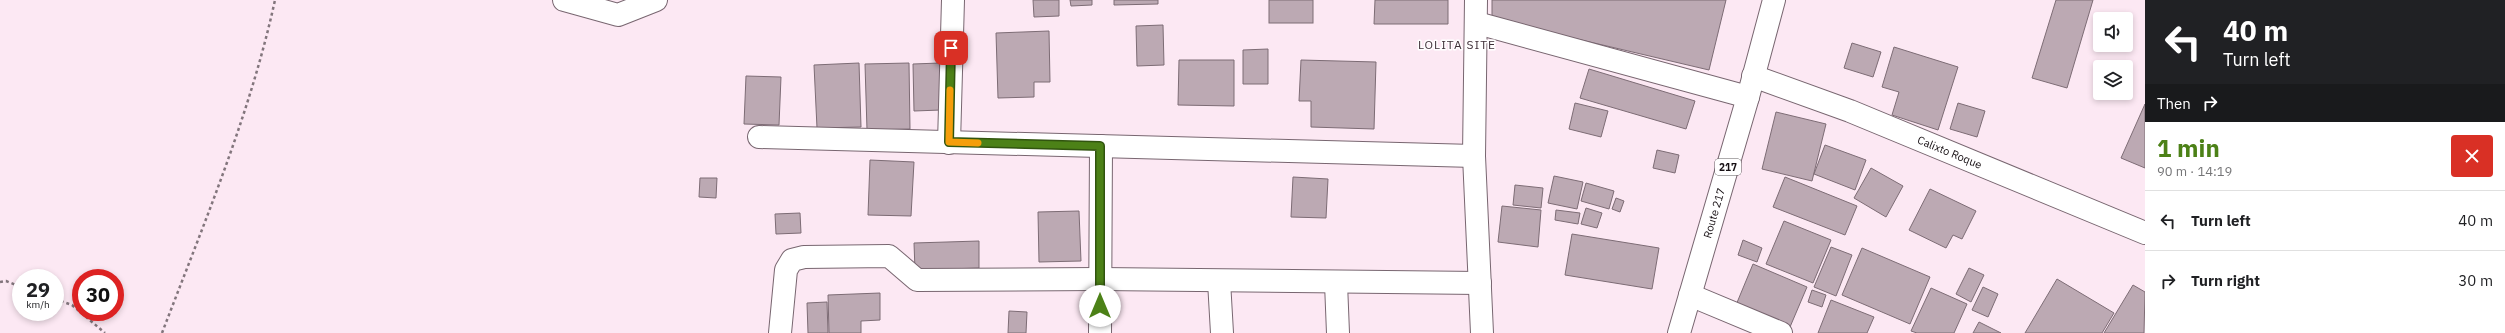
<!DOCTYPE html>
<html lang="en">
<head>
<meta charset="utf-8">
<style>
	:root { --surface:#fff; --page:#f6f6f6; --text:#202124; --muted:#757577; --line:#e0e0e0; --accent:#4c8117 }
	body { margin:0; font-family:"IBM Plex Sans",sans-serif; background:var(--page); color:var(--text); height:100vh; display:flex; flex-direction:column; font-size:15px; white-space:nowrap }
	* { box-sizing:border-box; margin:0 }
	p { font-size:13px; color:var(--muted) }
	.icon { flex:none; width:22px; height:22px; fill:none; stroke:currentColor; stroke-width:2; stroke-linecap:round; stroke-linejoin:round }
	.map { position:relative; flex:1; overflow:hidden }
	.drawer { display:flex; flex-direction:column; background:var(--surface); width:360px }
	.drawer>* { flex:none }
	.hud { background:#202124; color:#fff; overflow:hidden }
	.fabs { position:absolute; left:2093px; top:12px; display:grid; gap:8px }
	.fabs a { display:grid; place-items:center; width:40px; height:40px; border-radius:4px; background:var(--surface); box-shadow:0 2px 6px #0003; font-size:20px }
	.speed { position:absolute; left:12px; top:269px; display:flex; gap:8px; font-size:20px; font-weight:700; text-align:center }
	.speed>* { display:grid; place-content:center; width:52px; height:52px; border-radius:50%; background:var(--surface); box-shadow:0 2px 6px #0003; line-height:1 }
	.speed small { font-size:10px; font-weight:400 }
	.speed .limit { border:6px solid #d22; background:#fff; color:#111 }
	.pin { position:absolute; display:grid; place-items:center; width:34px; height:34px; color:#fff; margin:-17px; border-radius:8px; box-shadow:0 2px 6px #0006 }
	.me { position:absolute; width:44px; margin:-22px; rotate:0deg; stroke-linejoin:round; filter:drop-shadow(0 0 3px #0008) }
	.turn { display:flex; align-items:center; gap:14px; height:84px; padding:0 12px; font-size:18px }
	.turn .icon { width:52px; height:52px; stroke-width:2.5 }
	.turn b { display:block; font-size:28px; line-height:34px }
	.then { display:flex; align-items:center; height:38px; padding:0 12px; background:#0003; gap:8px; font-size:15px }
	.round { display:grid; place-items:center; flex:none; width:42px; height:42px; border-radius:4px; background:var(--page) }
	.headline { display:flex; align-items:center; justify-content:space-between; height:68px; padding:0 12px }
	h1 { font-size:24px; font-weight:800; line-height:30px; color:var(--accent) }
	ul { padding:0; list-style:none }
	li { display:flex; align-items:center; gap:12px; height:60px; padding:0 12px; border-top:1px solid var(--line) }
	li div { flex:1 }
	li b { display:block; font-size:15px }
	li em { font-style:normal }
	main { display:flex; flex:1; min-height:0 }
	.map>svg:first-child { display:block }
</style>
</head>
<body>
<main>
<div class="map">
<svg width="2145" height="333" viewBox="0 0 2145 333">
	<rect width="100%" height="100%" fill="#fce8f3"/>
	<g fill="#bca9b3" stroke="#7d6c75">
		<path d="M1033 0H1059V16L1034 17Z"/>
		<path d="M1070 0H1092V5L1071 6Z"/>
		<path d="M1114 0H1158V4L1114 5Z"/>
		<rect x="1269" y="0" width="44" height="23"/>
		<path d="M1375 0H1448V24H1374Z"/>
		<path d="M1492 0H1726L1709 70 1492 19Z"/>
		<path d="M2056 0H2093L2067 88 2032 78Z"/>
		<path d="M1163 25 1164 65 1137 66 1136 26Z"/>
		<path d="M1049 31 1050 82H1034V97L998 98 996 33Z"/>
		<path d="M1852 43 1881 52 1873 77 1844 68Z"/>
		<path d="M1894 47 1958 67 1938 130 1892 115 1899 92 1882 87Z"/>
		<path d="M1268 49V84H1243V50Z"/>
		<path d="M1179 60H1234V106L1178 105Z"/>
		<path d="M1301 60 1376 62 1374 129 1311 127V101H1299Z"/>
		<path d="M859 63 861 127 817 128 814 65Z"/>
		<path d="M909 63 910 129 867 130 865 64Z"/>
		<path d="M940 63 941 110 914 111 913 64Z"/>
		<path d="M1589 69 1695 101 1686 129 1580 98Z"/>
		<path d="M746 76 781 77 779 125 744 124Z"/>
		<path d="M1575 103 1608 111 1601 137 1569 129Z"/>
		<path d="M1958 103 1985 111 1977 137 1950 129Z"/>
		<path d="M2145 104V168L2121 158Z"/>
		<path d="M1776 112 1826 124 1812 181 1762 169Z"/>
		<path d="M1825 145 1866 160 1855 190 1814 174Z"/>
		<path d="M1657 150 1679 155 1675 173 1653 168Z"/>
		<path d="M870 160 914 162 911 216 868 215Z"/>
		<path d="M1871 168 1903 186 1886 217 1854 198Z"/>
		<path d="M1554 176 1583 182 1577 209 1548 203Z"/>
		<path d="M1293 177 1328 179 1326 218 1291 217Z"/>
		<path d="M1785 177 1857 206 1845 235 1773 207Z"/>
		<path d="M700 178H717L716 198 699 197Z"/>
		<path d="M1586 183 1614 191 1609 209 1581 201Z"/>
		<path d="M1515 185 1543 188 1541 208 1513 205Z"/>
		<path d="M1930 189 1976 211 1962 239 1953 235 1946 248 1909 230Z"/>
		<path d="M1616 198 1624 201 1620 212 1612 209Z"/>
		<path d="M1502 206 1541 210 1538 247 1498 242Z"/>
		<path d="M1586 208 1602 213 1597 228 1581 224Z"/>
		<path d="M1556 210 1580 213 1578 224 1555 220Z"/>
		<path d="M1079 211 1081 261 1039 262 1038 212Z"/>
		<path d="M800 213 801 233 776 234 775 214Z"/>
		<path d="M1784 221 1831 240 1813 283 1766 264Z"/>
		<path d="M1572 234 1659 248 1652 289 1565 275Z"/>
		<path d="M1743 240 1762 248 1757 262 1738 255Z"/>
		<path d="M979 241V268L915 270 914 243Z"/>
		<path d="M1831 247 1852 255 1836 296 1814 287Z"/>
		<path d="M1862 248 1930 277 1910 324 1842 295Z"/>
		<path d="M1753 264 1807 287 1790 327 1736 305Z"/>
		<path d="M1969 268 1984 275 1971 302 1956 294Z"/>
		<path d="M2057 279 2114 313 2102 333H2025Z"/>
		<path d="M2133 285 2145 292 2144 333H2104Z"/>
		<path d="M1983 287 1998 294 1988 317 1972 310Z"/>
		<path d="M1931 288 1967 304 1954 333H1917L1911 331Z"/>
		<path d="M1812 290 1826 295 1822 307 1808 302Z"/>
		<path d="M880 293V320L861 321V333H829L828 295Z"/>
		<path d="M1831 300 1874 317 1867 333H1818Z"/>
		<path d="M827 302 828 333H808L807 303Z"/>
		<path d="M1009 311 1027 312 1026 333H1008Z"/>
		<path d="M1979 322 2001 333H1973Z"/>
	</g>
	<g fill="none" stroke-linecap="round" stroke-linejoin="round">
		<g stroke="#786670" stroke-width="24">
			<g id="minor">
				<path d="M564 0 618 15 656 0"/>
				<path d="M1476 0 1474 156 1482 333"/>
				<path d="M1477 23 1748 97"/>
				<path id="s1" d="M1753 76 1850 111 2145 233"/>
				<path d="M759 137 1474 156"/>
				<path d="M949 143 953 0"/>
				<path d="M1219 281 1222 333"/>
				<path d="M1336 283 1338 333"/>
				<path d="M1690 295 1781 333"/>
				<path d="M780 333 786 270 792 260 804 257 889 256 917 280 1100 279 1480 283"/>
				<path d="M1100 333 1101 146"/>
			</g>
		</g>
		<g stroke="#786670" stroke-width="24">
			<g id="major">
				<path id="s2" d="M1679 333 1748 97 1774 0"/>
			</g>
		</g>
		<g stroke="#82757c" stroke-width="2.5" stroke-dasharray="3 3" stroke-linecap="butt">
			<path d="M0 282 6 281 21 287"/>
			<path d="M55 299 72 305 105 333"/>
			<path d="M162 333C204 223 250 115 275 0"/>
		</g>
		<use href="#minor" stroke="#fff" stroke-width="22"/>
		<use href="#major" stroke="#fff" stroke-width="22"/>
	</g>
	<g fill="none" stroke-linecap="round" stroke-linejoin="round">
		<g stroke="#31540f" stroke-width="10">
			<path id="route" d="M951 48 949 142 1100 146V306"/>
		</g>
		<use href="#route" stroke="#4c8117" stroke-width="7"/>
		<path stroke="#f59e0b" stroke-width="7" d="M950 90 949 142 978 143"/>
	</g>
	<g text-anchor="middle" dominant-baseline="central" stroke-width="3" stroke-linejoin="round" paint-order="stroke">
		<rect fill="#fff" stroke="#5d585a" stroke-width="1" x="1715" y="159" width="26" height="16" rx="3"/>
		<g font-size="10" font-weight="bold" fill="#171014">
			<text x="1728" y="167">217</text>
		</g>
		<g font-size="11" fill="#171014" stroke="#fff">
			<text stroke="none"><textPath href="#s1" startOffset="211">Calixto Roque</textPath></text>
			<text stroke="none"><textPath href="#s2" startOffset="125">Route 217</textPath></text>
		</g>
		<g font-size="12" letter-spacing="1" fill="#3e2f38" stroke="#fff">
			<text x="1457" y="44">LOLITA SITE</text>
		</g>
	</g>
</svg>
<div class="fabs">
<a><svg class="icon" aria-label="sound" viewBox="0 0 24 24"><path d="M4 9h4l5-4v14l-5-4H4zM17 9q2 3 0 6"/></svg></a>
<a><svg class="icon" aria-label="layers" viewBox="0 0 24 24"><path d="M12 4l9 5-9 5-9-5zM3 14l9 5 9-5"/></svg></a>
</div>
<div class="speed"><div>29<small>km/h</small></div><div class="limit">30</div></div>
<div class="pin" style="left:951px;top:48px;background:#d93025"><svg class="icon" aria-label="arrive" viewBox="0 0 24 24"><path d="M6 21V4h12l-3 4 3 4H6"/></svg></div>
<svg class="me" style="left:1100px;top:306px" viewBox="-20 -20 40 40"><circle r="19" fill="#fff"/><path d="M0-13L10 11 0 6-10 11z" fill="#4c8117"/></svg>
</div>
<section class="drawer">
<div class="hud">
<div class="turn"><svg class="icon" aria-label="left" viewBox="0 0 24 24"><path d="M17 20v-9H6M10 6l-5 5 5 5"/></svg><div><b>40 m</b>Turn left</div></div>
<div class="then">Then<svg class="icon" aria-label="right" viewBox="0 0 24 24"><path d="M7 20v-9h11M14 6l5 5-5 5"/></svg></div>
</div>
<div class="headline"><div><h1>1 min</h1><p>90 m · 14:19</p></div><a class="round" style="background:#d93025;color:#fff"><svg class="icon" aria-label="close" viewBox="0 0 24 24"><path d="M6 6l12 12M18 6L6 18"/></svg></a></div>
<ul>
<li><svg class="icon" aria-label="left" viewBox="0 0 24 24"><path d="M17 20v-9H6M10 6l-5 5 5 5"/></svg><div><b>Turn left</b></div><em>40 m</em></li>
<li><svg class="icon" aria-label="right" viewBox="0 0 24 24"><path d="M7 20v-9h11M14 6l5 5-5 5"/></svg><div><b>Turn right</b></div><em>30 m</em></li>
</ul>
</section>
</main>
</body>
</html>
